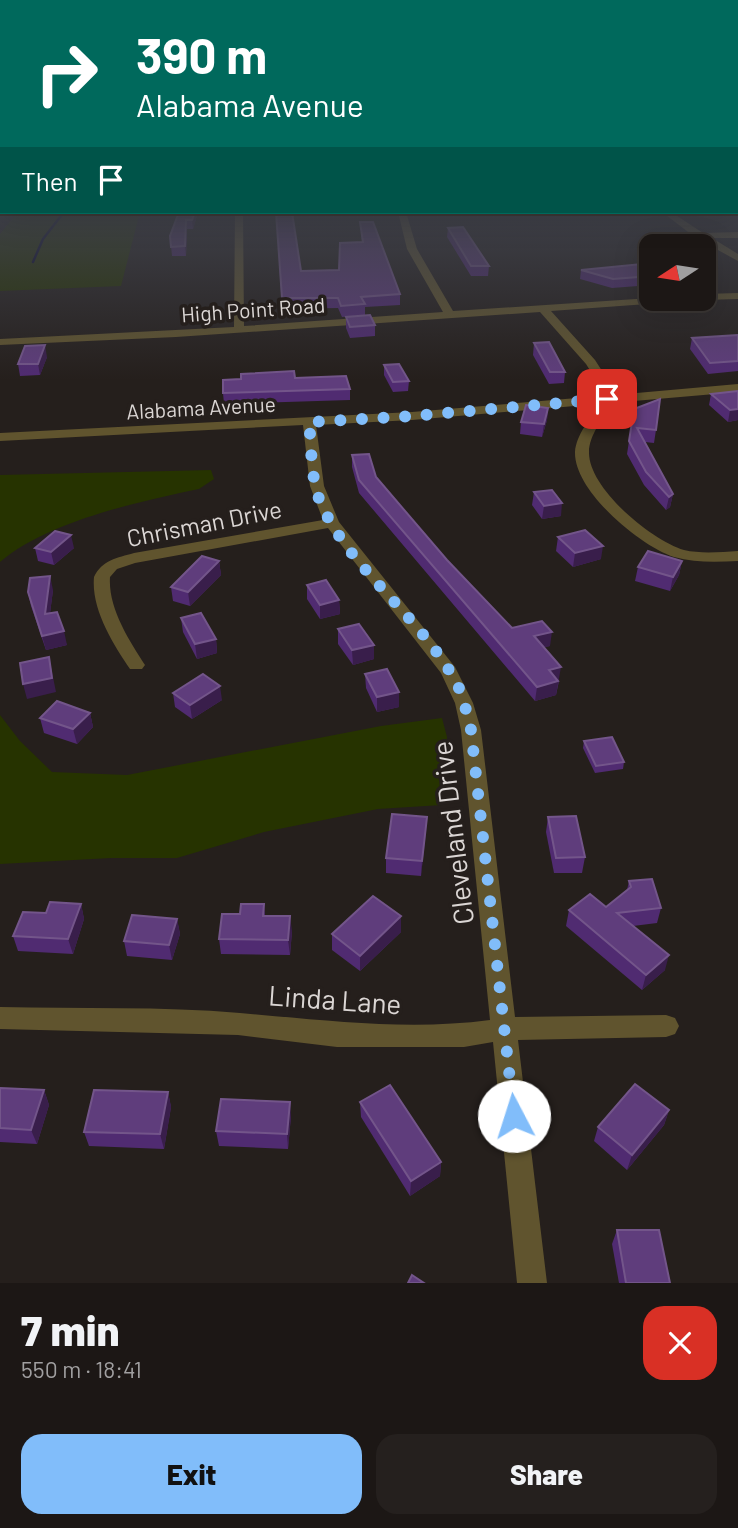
<!DOCTYPE html>
<html lang="en">
<head>
<meta charset="utf-8">
<style>
	:root { --surface:#1c1715; --page:#25201e; --text:#f1f3f6; --muted:#a09fa0; --line:#3a3634; --accent:#81bdfa }
	body { margin:0; font-family:Barlow,sans-serif; background:var(--page); color:var(--text); height:100vh; display:flex; flex-direction:column; font-size:26px; white-space:nowrap }
	* { box-sizing:border-box; margin:0 }
	p { font-size:23px; color:var(--muted) }
	.icon { flex:none; width:38px; height:38px; fill:none; stroke:currentColor; stroke-width:2; stroke-linecap:round; stroke-linejoin:round }
	.map { position:relative; height:1283px; overflow:hidden }
	.drawer { display:flex; flex-direction:column; background:var(--surface); flex:1 }
	.drawer>* { flex:none }
	.guide { position:absolute; left:0px; top:0px; width:738px; height:214px; box-shadow:0 7px 28px #0002,0 0 0 2px var(--line); background:#00695c; color:#fff; overflow:hidden }
	.needle { width:46px; rotate:258deg }
	.tools { position:absolute; left:639px; top:234px; display:grid; gap:14px }
	.tools a { display:grid; place-items:center; width:77px; height:77px; border-radius:14px; background:var(--surface); box-shadow:0 7px 28px #0002,0 0 0 2px var(--line); font-size:35px }
	.pin { position:absolute; display:grid; place-items:center; width:60px; height:60px; color:#fff; margin:-30px; border-radius:14px; box-shadow:0 4px 10px #0006 }
	.me { position:absolute; width:77px; margin:-38px; rotate:355deg; stroke-linejoin:round; filter:drop-shadow(0 0 5px #0008) }
	.turn { display:flex; align-items:center; gap:24px; height:147px; padding:0 21px; font-size:32px }
	.turn .icon { width:91px; height:91px; stroke-width:2.5 }
	.turn b { display:block; font-size:49px; line-height:60px }
	.then { display:flex; align-items:center; height:66px; padding:0 21px; background:#0003; gap:14px; font-size:26px }
	.round { display:grid; place-items:center; flex:none; width:74px; height:74px; border-radius:21px; background:var(--page) }
	.head { display:flex; align-items:center; justify-content:space-between; height:119px; padding:0 21px }
	h1 { font-size:42px; font-weight:800; line-height:52px }
	.cta { display:flex; gap:14px; margin-top:auto; padding:14px 21px }
	.cta a { flex:1; height:80px; border-radius:21px; background:var(--accent); color:#111; font-size:28px; font-weight:800; line-height:80px; text-align:center }
	.cta a+a { background:var(--page); color:var(--text) }
	.map>svg:first-child { display:block }
</style>
</head>
<body>
<div class="map">
<svg width="738" height="1283" viewBox="0 0 738 1283">
	<rect width="100%" height="100%" fill="#251f1c"/>
	<g fill="#263300">
		<path d="M18 212H140L121 286 0 291V234Z"/>
		<path d="M211 470 214 479 199 489C138 502 48 521 0 562V475Z"/>
		<path d="M0 715 20 741 52 772 127 775 381 726 442 718 447 737 442 805 378 809 264 832 177 858H111L0 864Z"/>
	</g>
	<g fill="none" stroke-linecap="round" stroke-linejoin="round">
		<path stroke="#000030" stroke-width="2.5" d="M33 262 43 239 64 212"/>
		<g fill="#60542e" fill-rule="evenodd">
			<path d="M235 212H243L244 326 443 312 407 249 398 212H406L417 249 453 311 651 298 680 299 675 302 551 311 595 360 615 391 614 395 738 384V392L611 403C604 418 589 435 589 452 588 488 651 540 684 550 701 554 721 552 738 551V561C717 562 695 563 674 557 640 546 574 491 575 452 576 435 591 418 598 404L412 420 316 425 324 486 339 522 455 667 473 703 481 730 515 1017 666 1015 675 1018 679 1026 675 1034 666 1037 518 1040 547 1283H517L493 1042 464 1047H337L238 1035 0 1029V1007C80 1009 161 1006 240 1013 324 1020 407 1031 490 1020L461 730 455 703 441 673 328 528 135 563 117 569 110 577C108 608 129 640 145 665L142 669H130C113 644 91 609 94 577 102 560 117 558 134 553L323 520 310 486 303 425 0 441V433L412 412 601 396 603 391 586 364 540 312 176 337 0 345V339L234 327Z"/>
			<path d="M662 212H671L703 233 738 232V238H712L738 254V261L696 238Z"/>
			<path d="M738 293V299L704 300 701 299H704V294Z"/>
		</g>
	</g>
	<g fill="#502b71">
		<path d="M179 212H198L193 229H187L186 256H172L170 236Z"/>
		<path d="M276 212 301 271 339 270 362 242 360 222 400 294V305L365 307V315L342 317 338 308 282 309Z"/>
		<path d="M448 228 489 266 488 276H471L447 237Z"/>
		<path d="M581 270 651 271V285L612 288 580 279Z"/>
		<path d="M346 317 375 325V336L350 338 346 328Z"/>
		<path d="M738 335V371L708 374 690 349 692 338Z"/>
		<path d="M534 343 565 372 564 383 549 384 533 355Z"/>
		<path d="M47 357 40 375 20 376 18 364Z"/>
		<path d="M384 365 409 381 408 391 393 392 384 375Z"/>
		<path d="M295 378 350 389V400L224 404 223 393Z"/>
		<path d="M738 391V420L728 422 709 405 711 394Z"/>
		<path d="M548 408 547 420 542 437 520 434 521 422Z"/>
		<path d="M634 409 656 430 654 443 645 442 673 494 670 507 666 510 644 485 627 454Z"/>
		<path d="M352 455 376 477 447 560 512 628 550 646 544 647 559 681 556 695 535 701 359 493 352 467Z"/>
		<path d="M534 492 561 516 542 519 532 505Z"/>
		<path d="M558 537 601 559 573 567 556 551Z"/>
		<path d="M35 548H74L54 565 38 561Z"/>
		<path d="M219 561 221 575 190 606 173 601 171 587Z"/>
		<path d="M682 561 679 575 670 591 635 581 638 567Z"/>
		<path d="M307 585 339 600 340 614 320 619 307 599Z"/>
		<path d="M53 590 50 613 67 645 46 650 31 606 28 592Z"/>
		<path d="M181 618 216 639 217 653 197 659 183 632Z"/>
		<path d="M338 629 374 659 353 665 338 644Z"/>
		<path d="M365 674 399 707 377 712 366 688Z"/>
		<path d="M173 693 222 700 192 719 175 707Z"/>
		<path d="M90 713 93 727 77 744 44 733 40 718Z"/>
		<path d="M584 741 624 762 623 769 595 773 583 748Z"/>
		<path d="M427 817 421 876 386 873V858Z"/>
		<path d="M548 817 585 857 582 873H554L546 832Z"/>
		<path d="M629 881 661 908 657 923 633 926 665 970 642 990 566 926 569 910 606 907 627 890Z"/>
		<path d="M81 904 84 919 73 954 18 951 13 936 46 913Z"/>
		<path d="M264 904 265 916 292 931 290 955 221 954 219 939 240 914Z"/>
		<path d="M177 919 180 934 172 960 127 956 124 941Z"/>
		<path d="M401 932 360 971 332 950V934Z"/>
		<path d="M0 1088 44 1090 49 1105 37 1144 0 1142Z"/>
		<path d="M168 1092 171 1107 164 1149 89 1146 84 1132Z"/>
		<path d="M360 1102 441 1162 440 1176 410 1196 361 1117Z"/>
		<path d="M669 1110 664 1125 627 1170 594 1141 598 1127Z"/>
		<path d="M291 1116 288 1149 219 1146 216 1131Z"/>
		<path d="M617 1230 670 1283H619L612 1244Z"/>
	</g>
	<g fill="#391e4b">
		<path d="M0 200H2V211L0 213Z"/>
		<path d="M195 212H198L193 229 192 220Z"/>
		<path d="M186 220 187 229 186 256 185 246Z"/>
		<path d="M45 345 47 357 40 375 38 364Z"/>
		<path d="M548 408 547 420 542 437 544 424Z"/>
		<path d="M738 409V420L728 422 730 410Z"/>
		<path d="M673 494 670 507 666 510 669 497Z"/>
		<path d="M562 503 561 516 542 519 544 506Z"/>
		<path d="M71 535 74 548 54 565 51 552Z"/>
		<path d="M603 546 601 559 573 567 575 553Z"/>
		<path d="M219 561 221 575 190 606 188 592Z"/>
		<path d="M682 561 679 575 670 591 673 577Z"/>
		<path d="M50 576 53 590 48 629 45 614Z"/>
		<path d="M339 600 340 614 320 619V605Z"/>
		<path d="M64 631 67 645 46 650 42 636Z"/>
		<path d="M552 632 550 646 532 650 534 636Z"/>
		<path d="M216 639 217 653 197 659 195 644Z"/>
		<path d="M374 645V659L353 665 352 650Z"/>
		<path d="M49 657 56 692 27 699 23 684Z"/>
		<path d="M561 667 556 695 535 701 537 687 549 670Z"/>
		<path d="M220 686 222 700 192 719 190 705Z"/>
		<path d="M399 692V707L377 712V697Z"/>
		<path d="M90 713 93 727 77 744 73 729Z"/>
		<path d="M427 817 426 832 421 876 422 861Z"/>
		<path d="M81 904 84 919 73 954 68 939Z"/>
		<path d="M290 916 292 931 290 955 288 940Z"/>
		<path d="M401 916V932L360 971V956Z"/>
		<path d="M177 919 180 934 172 960 169 945Z"/>
		<path d="M669 955 665 970 642 990 646 975Z"/>
		<path d="M44 1090 49 1105 37 1144 31 1130Z"/>
		<path d="M168 1092 171 1107 164 1149 160 1134Z"/>
		<path d="M290 1102 291 1116 288 1149 287 1134Z"/>
		<path d="M669 1110 664 1125 627 1170 632 1155Z"/>
		<path d="M441 1162 440 1176 410 1196 411 1181Z"/>
	</g>
	<g fill="#5f3d7c" stroke="#73558a" stroke-width="2">
		<path d="M179 212H195L192 220H186L185 246 171 247 170 236Z"/>
		<path d="M276 212H292L301 271 339 270 340 243 363 242 360 222H373L400 294 361 297 365 304 341 306 338 298H282Z"/>
		<path d="M463 227 489 266H471L448 228Z"/>
		<path d="M642 264 651 271V276L613 279 581 270Z"/>
		<path d="M370 315 375 325 350 327 346 317Z"/>
		<path d="M738 335V361L710 363 692 338Z"/>
		<path d="M549 342 565 372H550L534 343Z"/>
		<path d="M45 345 38 364H18L25 346Z"/>
		<path d="M399 364 409 381 393 382 384 365Z"/>
		<path d="M294 371 295 378 346 376 350 389 223 393V380L241 379V374Z"/>
		<path d="M738 391V409L730 410 711 394Z"/>
		<path d="M660 399 656 430 637 428 673 494 669 497 646 472 629 441 634 409Z"/>
		<path d="M526 405 548 408 544 424 521 422Z"/>
		<path d="M369 454 376 477 447 560 512 628 542 621 552 632 534 636 561 667 549 670 558 681 537 687 359 480 352 455Z"/>
		<path d="M552 490 562 503 544 506 534 492Z"/>
		<path d="M585 530 603 546 575 553 558 537Z"/>
		<path d="M55 531 71 535 51 552 35 548Z"/>
		<path d="M648 551 682 561 673 577 638 567Z"/>
		<path d="M202 556 219 561 188 592 171 587Z"/>
		<path d="M50 576 45 614 57 612 64 631 42 636 28 592 30 578Z"/>
		<path d="M326 580 339 600 320 605 307 585Z"/>
		<path d="M201 613 216 639 195 644 181 618Z"/>
		<path d="M359 624 374 645 352 650 338 629Z"/>
		<path d="M49 657 52 678 23 684 20 663Z"/>
		<path d="M387 669 399 692 377 697 365 674Z"/>
		<path d="M203 674 220 686 190 705 173 693Z"/>
		<path d="M57 701 90 713 73 729 40 718Z"/>
		<path d="M612 737 624 762 596 766 584 741Z"/>
		<path d="M392 814 427 817 422 861 386 858Z"/>
		<path d="M576 816 585 857 556 858 548 817Z"/>
		<path d="M652 879 661 908 617 913 669 955 646 975 569 910 590 894 606 907 631 887 629 881Z"/>
		<path d="M373 896 401 916 360 956 332 934Z"/>
		<path d="M50 902 81 904 68 939 13 936 23 912 46 913Z"/>
		<path d="M241 904H264L263 916H290L288 940 219 939 222 914H240Z"/>
		<path d="M132 915 177 919 169 945 124 941Z"/>
		<path d="M635 1084 669 1110 632 1155 598 1127Z"/>
		<path d="M390 1085 441 1162 411 1181 360 1102Z"/>
		<path d="M0 1088 44 1090 31 1130 0 1128Z"/>
		<path d="M94 1090 168 1092 160 1134 84 1132Z"/>
		<path d="M221 1099 290 1102 287 1134 216 1131Z"/>
		<path d="M617 1230H659L670 1283H626Z"/>
		<path d="M412 1275 424 1283H408Z"/>
	</g>
	<linearGradient id="sky" x2="0" y2="1"><stop stop-color="#14110f"/><stop offset="0.53" stop-color="#40424b"/><stop offset="1" stop-color="#40424b" stop-opacity="0"/></linearGradient>
	<rect width="738" height="380" fill="url(#sky)"/>
	<g fill="none" stroke-linecap="round" stroke-linejoin="round">
		<path stroke="#81bdfa" stroke-width="12" stroke-dasharray="0 21.6" d="M514 1116 471 730C467 715 464 698 457 684 423 619 353 572 322 506 310 480 312 450 309 422L412 416 607 399"/>
	</g>
	<g text-anchor="middle" dominant-baseline="central" stroke-width="7" stroke-linejoin="round" paint-order="stroke">
		<g font-size="21" fill="#dbd6d4" stroke="#251f1c">
			<text transform="translate(253 309) rotate(-4)">High Point Road</text>
			<text transform="translate(201 407) rotate(-3)">Alabama Avenue</text>
		</g>
		<g font-size="24" fill="#dbd6d4" stroke="#251f1c">
			<text transform="translate(204 523) rotate(-11)">Chrisman Drive</text>
		</g>
		<g font-size="28" fill="#dbd6d4" stroke="#251f1c">
			<text transform="translate(452 833) rotate(-97)">Cleveland Drive</text>
			<text transform="translate(335 999) rotate(4)">Linda Lane</text>
		</g>
	</g>
</svg>
<div class="tools">
<a><svg class="needle" viewBox="-14 -14 28 28"><path d="M0-13l5 13h-10z" fill="#e53935"/><path d="M0 13l5-13h-10z" fill="#a09fa0"/></svg></a>
</div>
<div class="pin" style="left:607px;top:399px;background:#d93025"><svg class="icon" aria-label="arrive" viewBox="0 0 24 24"><path d="M6 21V4h12l-3 4 3 4H6"/></svg></div>
<svg class="me" style="left:514px;top:1116px" viewBox="-20 -20 40 40"><circle r="19" fill="#fff"/><path d="M0-13L10 11 0 6-10 11z" fill="#81bdfa"/></svg>
<div class="guide">
<div class="turn"><svg class="icon" aria-label="right" viewBox="0 0 24 24"><path d="M7 20v-9h11M14 6l5 5-5 5"/></svg><div><b>390 m</b>Alabama Avenue</div></div>
<div class="then">Then<svg class="icon" aria-label="arrive" viewBox="0 0 24 24"><path d="M6 21V4h12l-3 4 3 4H6"/></svg></div>
</div>
</div>
<section class="drawer">
<div class="head"><div><h1>7 min</h1><p>550 m · 18:41</p></div><a class="round" style="background:#d93025;color:#fff"><svg class="icon" aria-label="close" viewBox="0 0 24 24"><path d="M6 6l12 12M18 6L6 18"/></svg></a></div>
<div class="cta"><a>Exit</a><a>Share</a></div>
</section>
</body>
</html>
